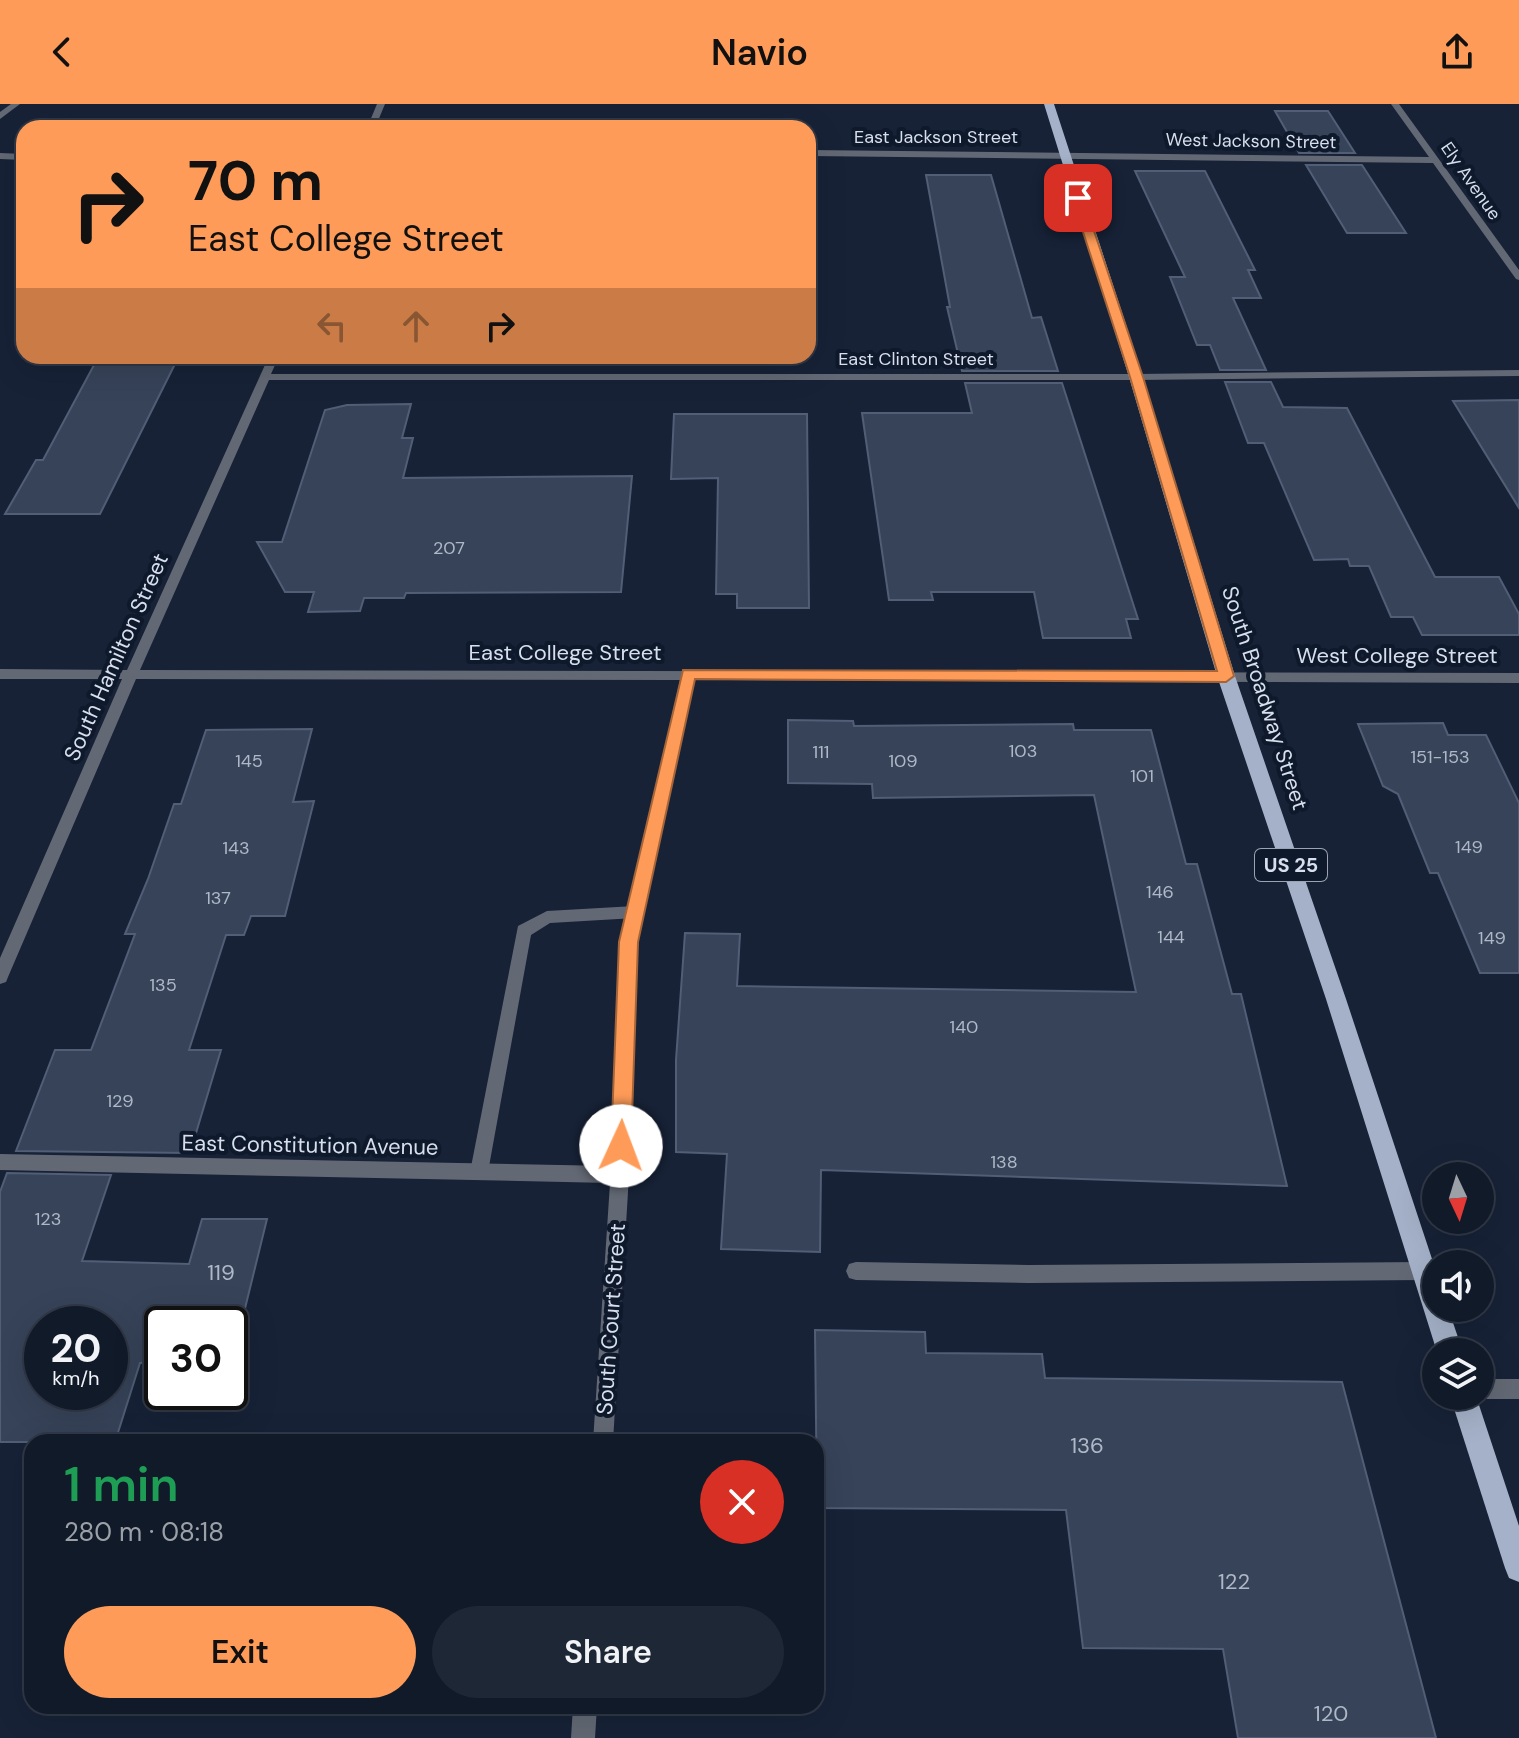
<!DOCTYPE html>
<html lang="en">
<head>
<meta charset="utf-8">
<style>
	:root { --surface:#111a29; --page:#1e2735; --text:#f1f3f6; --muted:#9ca1a8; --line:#303846; --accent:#fe9b58 }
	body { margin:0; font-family:"DM Sans",sans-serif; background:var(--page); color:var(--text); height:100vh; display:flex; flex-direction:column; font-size:30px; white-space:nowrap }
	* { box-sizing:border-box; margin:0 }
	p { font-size:26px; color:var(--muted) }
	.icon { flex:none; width:44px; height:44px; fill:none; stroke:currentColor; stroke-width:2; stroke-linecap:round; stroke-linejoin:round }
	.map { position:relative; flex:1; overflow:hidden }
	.side { position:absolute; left:24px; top:1330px; width:800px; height:280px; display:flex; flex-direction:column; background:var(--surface); border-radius:24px; box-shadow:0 8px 32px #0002,0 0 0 2px var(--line) }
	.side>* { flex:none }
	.banner { position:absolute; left:16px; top:16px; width:800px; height:244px; border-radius:24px; box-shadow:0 8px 32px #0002,0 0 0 2px var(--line); background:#fe9b58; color:#111; overflow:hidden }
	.needle { width:52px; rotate:176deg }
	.buttons { position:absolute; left:1422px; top:1058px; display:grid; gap:16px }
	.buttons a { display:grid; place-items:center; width:72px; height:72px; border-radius:50%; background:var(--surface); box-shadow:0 8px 32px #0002,0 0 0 2px var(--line); font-size:40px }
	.speed { position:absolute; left:24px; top:1202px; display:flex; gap:16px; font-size:40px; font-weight:700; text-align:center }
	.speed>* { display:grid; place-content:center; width:104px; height:104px; border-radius:50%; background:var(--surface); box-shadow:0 8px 32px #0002,0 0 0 2px var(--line); line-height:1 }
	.speed small { font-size:20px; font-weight:400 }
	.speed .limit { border:4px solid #111; border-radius:12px; background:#fff; color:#111 }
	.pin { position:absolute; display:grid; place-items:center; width:68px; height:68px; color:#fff; margin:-34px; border-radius:16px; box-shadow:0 4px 12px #0006 }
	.me { position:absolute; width:88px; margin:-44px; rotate:2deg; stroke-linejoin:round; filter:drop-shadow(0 0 6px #0008) }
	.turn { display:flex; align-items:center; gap:28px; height:168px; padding:0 40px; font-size:36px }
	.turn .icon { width:104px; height:104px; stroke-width:2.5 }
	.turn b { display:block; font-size:56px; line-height:68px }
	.lanes { display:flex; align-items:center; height:76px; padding:0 40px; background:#0003; justify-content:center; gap:40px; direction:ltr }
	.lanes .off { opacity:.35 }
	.round { display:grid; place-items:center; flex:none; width:84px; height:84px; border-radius:42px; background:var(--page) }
	.summary { display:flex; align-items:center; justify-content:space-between; height:136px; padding:0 40px }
	h1 { font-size:48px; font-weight:600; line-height:60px; color:#1e9e55 }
	.cta { display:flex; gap:16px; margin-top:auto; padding:16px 40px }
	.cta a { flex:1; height:92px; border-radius:48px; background:var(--accent); color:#111; font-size:32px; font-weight:600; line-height:92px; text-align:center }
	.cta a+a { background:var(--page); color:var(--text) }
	header { display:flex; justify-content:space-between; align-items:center; height:104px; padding:0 40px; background:var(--accent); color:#111; font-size:36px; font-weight:600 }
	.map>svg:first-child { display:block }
</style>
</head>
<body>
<header><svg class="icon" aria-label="back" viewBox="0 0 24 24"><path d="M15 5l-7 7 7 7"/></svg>Navio<svg class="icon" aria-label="share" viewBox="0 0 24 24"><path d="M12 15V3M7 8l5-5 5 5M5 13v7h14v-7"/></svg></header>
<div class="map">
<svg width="1519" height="1634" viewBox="0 0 1519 1634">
	<rect width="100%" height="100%" fill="#172237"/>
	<g fill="#374359" stroke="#515e76" stroke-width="2" fill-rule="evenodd">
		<path d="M1275 7H1328L1355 49H1299Z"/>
		<path d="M1306 61H1362L1406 129H1347Z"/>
		<path d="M1135 67H1205L1255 166H1248L1261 194H1233L1266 266H1220L1210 241H1197L1170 173H1185Z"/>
		<path d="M926 71H991L1032 214 1041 213 1058 267H962L947 203H950Z"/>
		<path d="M124 252H179L100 410H5L36 356H43L94 261H119Z"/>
		<path d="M1225 278H1271L1283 303 1347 304 1435 473H1499L1519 510V531H1422L1413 513H1391L1369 462H1350L1348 455 1314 456 1264 339H1248Z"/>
		<path d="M965 279H1062L1138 515H1126L1131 534H1043L1034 488H931L933 496H889L862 309H972Z"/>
		<path d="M1519 296V404L1453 297Z"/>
		<path d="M411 300 402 334H413L403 374 632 372 621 488 406 489 404 494H364L360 507 308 508 314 488H285L257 438H282L325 306 347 301Z"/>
		<path d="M674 310H807L809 504H737V490H716L718 374 671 375Z"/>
		<path d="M788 616 853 617 854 622 1073 620 1074 626H1151L1186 760H1197L1232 890H1241L1287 1082 821 1066 820 1148 721 1145 727 1050 676 1048V956L685 829 740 830 737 882 1136 888 1094 691 873 694 872 680 788 679Z"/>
		<path d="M1443 619 1448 631H1486L1519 699V869H1480L1438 769H1430L1398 690 1383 682 1358 620Z"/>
		<path d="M312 625 293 698 314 697 285 812H251L244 831H226L189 946H221L190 1049 16 1047 55 946H91L135 830H125L148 775 174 700H181L206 626Z"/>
		<path d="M7 1069 111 1071 82 1157 189 1160 202 1115H267L237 1237H230V1220H162V1258L140 1259 115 1338H0V1088ZM42 1220H110V1288H42Z"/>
		<path d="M815 1226 925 1228 926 1249 1042 1250 1045 1274 1342 1278 1436 1634H1238L1223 1545 1083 1544 1066 1406 817 1404Z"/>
	</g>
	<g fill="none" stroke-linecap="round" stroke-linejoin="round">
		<g fill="#636974" fill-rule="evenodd">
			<path d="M635 802 641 804 643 808 641 812 635 814 550 819 531 831 488 1068 485 1074 479 1076 473 1074 470 1068 518 822 547 807Z"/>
			<path d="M856 1158 1028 1161 1424 1158 1431 1160 1434 1167 1431 1174 1424 1176 1028 1179 856 1176 849 1174 846 1167 849 1160Z"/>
		</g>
		<g fill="#636974" fill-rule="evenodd">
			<path d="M11 0H20L0 15V8Z"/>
			<path d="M377 0H385L375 24H367Z"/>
			<path d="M1391 0H1399L1519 166V176L1516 175 1433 59 808 52V46L1429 53Z"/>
			<path d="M0 49 24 50V56L0 55Z"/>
			<path d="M269 252H279L271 270H1136L1519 266V272L1136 276H269L140 566 1519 569V579L693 576 637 838 629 1071 613 1338H593L610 1079 0 1066V1050L611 1062 621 838 680 576 136 575 8 873 6 878 0 880V854L122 575H0V565L127 566Z"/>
			<path d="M1480 1275H1519V1295H1480L1473 1292H1480Z"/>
			<path d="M573 1602H597L595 1634H571Z"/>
		</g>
		<g fill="#a4b1c8" fill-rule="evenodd">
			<path d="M1044 0H1054L1143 273 1235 572 1346 895 1436 1167V1204H1448L1463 1248H1437L1326 895 1217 572 1129 273Z"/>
			<path d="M1450 1292H1476L1519 1422V1478L1509 1474 1505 1464Z"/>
		</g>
	</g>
	<path fill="#fe9b58" stroke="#a56539" stroke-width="2" d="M1078 90 1083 94 1143 273 1234 572 1226 578 695 575 638 838 631 1042 628 1049 621 1051 614 1049 611 1042 619 838 683 566 1217 567 1130 273 1072 94Z"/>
	<g text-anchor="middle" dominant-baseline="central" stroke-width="8" stroke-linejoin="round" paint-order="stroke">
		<g font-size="18" fill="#d7dfed" stroke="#0e192c">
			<text x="936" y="33">East Jackson Street</text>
			<text transform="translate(1251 37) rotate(1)">West Jackson Street</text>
			<text transform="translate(1471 77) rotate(55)">Ely Avenue</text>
			<text x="916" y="255">East Clinton Street</text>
		</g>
		<g font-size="18" fill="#afb8c8">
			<text x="449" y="444">207</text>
			<text x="1023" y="647">103</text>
			<text x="821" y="648">111</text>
			<text x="1440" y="653">151-153</text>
			<text x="249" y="657">145</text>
			<text x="903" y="657">109</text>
			<text x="1142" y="672">101</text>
			<text x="1469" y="743">149</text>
			<text x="236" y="744">143</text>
			<text x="1160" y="788">146</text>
			<text x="218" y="794">137</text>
			<text x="1171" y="833">144</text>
			<text x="1492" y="834">149</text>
			<text x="163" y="881">135</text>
			<text x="964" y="923">140</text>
			<text x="120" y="997">129</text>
			<text x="1004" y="1058">138</text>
			<text x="48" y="1115">123</text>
		</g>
		<rect fill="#0e192c" stroke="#9ba4b3" stroke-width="2" x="1255" y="745" width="72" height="32" rx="6"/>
		<g font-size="20" font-weight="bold" fill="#d7dfed">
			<text x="1291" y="761">US 25</text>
		</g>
		<g font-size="22" fill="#d7dfed" stroke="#0e192c">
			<text x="565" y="548">East College Street</text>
			<text x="1397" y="551">West College Street</text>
			<text transform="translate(116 553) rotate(-66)">South Hamilton Street</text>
			<text transform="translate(1265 594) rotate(72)">South Broadway Street</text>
			<text transform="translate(310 1041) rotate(1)">East Constitution Avenue</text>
			<text transform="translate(611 1215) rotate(-86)">South Court Street</text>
		</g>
		<g font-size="22" fill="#afb8c8">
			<text x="221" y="1168">119</text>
			<text x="1087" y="1341">136</text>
			<text x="1234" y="1477">122</text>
			<text x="1331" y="1609">120</text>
		</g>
	</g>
</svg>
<div class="buttons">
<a><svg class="needle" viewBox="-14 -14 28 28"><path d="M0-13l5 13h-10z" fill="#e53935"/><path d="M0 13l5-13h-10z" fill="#9ca1a8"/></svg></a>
<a><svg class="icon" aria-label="sound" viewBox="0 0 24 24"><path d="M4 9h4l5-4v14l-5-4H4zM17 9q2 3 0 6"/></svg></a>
<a><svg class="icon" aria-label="layers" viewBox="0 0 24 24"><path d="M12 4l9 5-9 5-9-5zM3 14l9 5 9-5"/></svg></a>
</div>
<div class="speed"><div>20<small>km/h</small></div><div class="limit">30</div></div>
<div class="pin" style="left:1078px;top:94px;background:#d93025"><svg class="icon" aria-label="arrive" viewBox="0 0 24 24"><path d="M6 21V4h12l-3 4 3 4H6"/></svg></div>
<svg class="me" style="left:621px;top:1042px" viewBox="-20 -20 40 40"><circle r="19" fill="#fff"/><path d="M0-13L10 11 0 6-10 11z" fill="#fe9b58"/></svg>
<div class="banner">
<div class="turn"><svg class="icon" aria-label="right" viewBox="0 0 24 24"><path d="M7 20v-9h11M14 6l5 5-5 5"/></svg><div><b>70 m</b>East College Street</div></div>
<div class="lanes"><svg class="icon off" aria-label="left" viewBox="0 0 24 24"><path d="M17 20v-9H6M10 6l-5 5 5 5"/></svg><svg class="icon off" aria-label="ahead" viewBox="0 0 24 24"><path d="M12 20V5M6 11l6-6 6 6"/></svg><svg class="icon" aria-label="right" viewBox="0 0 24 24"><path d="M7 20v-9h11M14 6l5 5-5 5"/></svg></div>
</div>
<section class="side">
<div class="summary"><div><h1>1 min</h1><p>280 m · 08:18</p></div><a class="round" style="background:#d93025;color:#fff"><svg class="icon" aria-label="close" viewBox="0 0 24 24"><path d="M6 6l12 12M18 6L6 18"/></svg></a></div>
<div class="cta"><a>Exit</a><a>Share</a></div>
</section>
</div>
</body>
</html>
